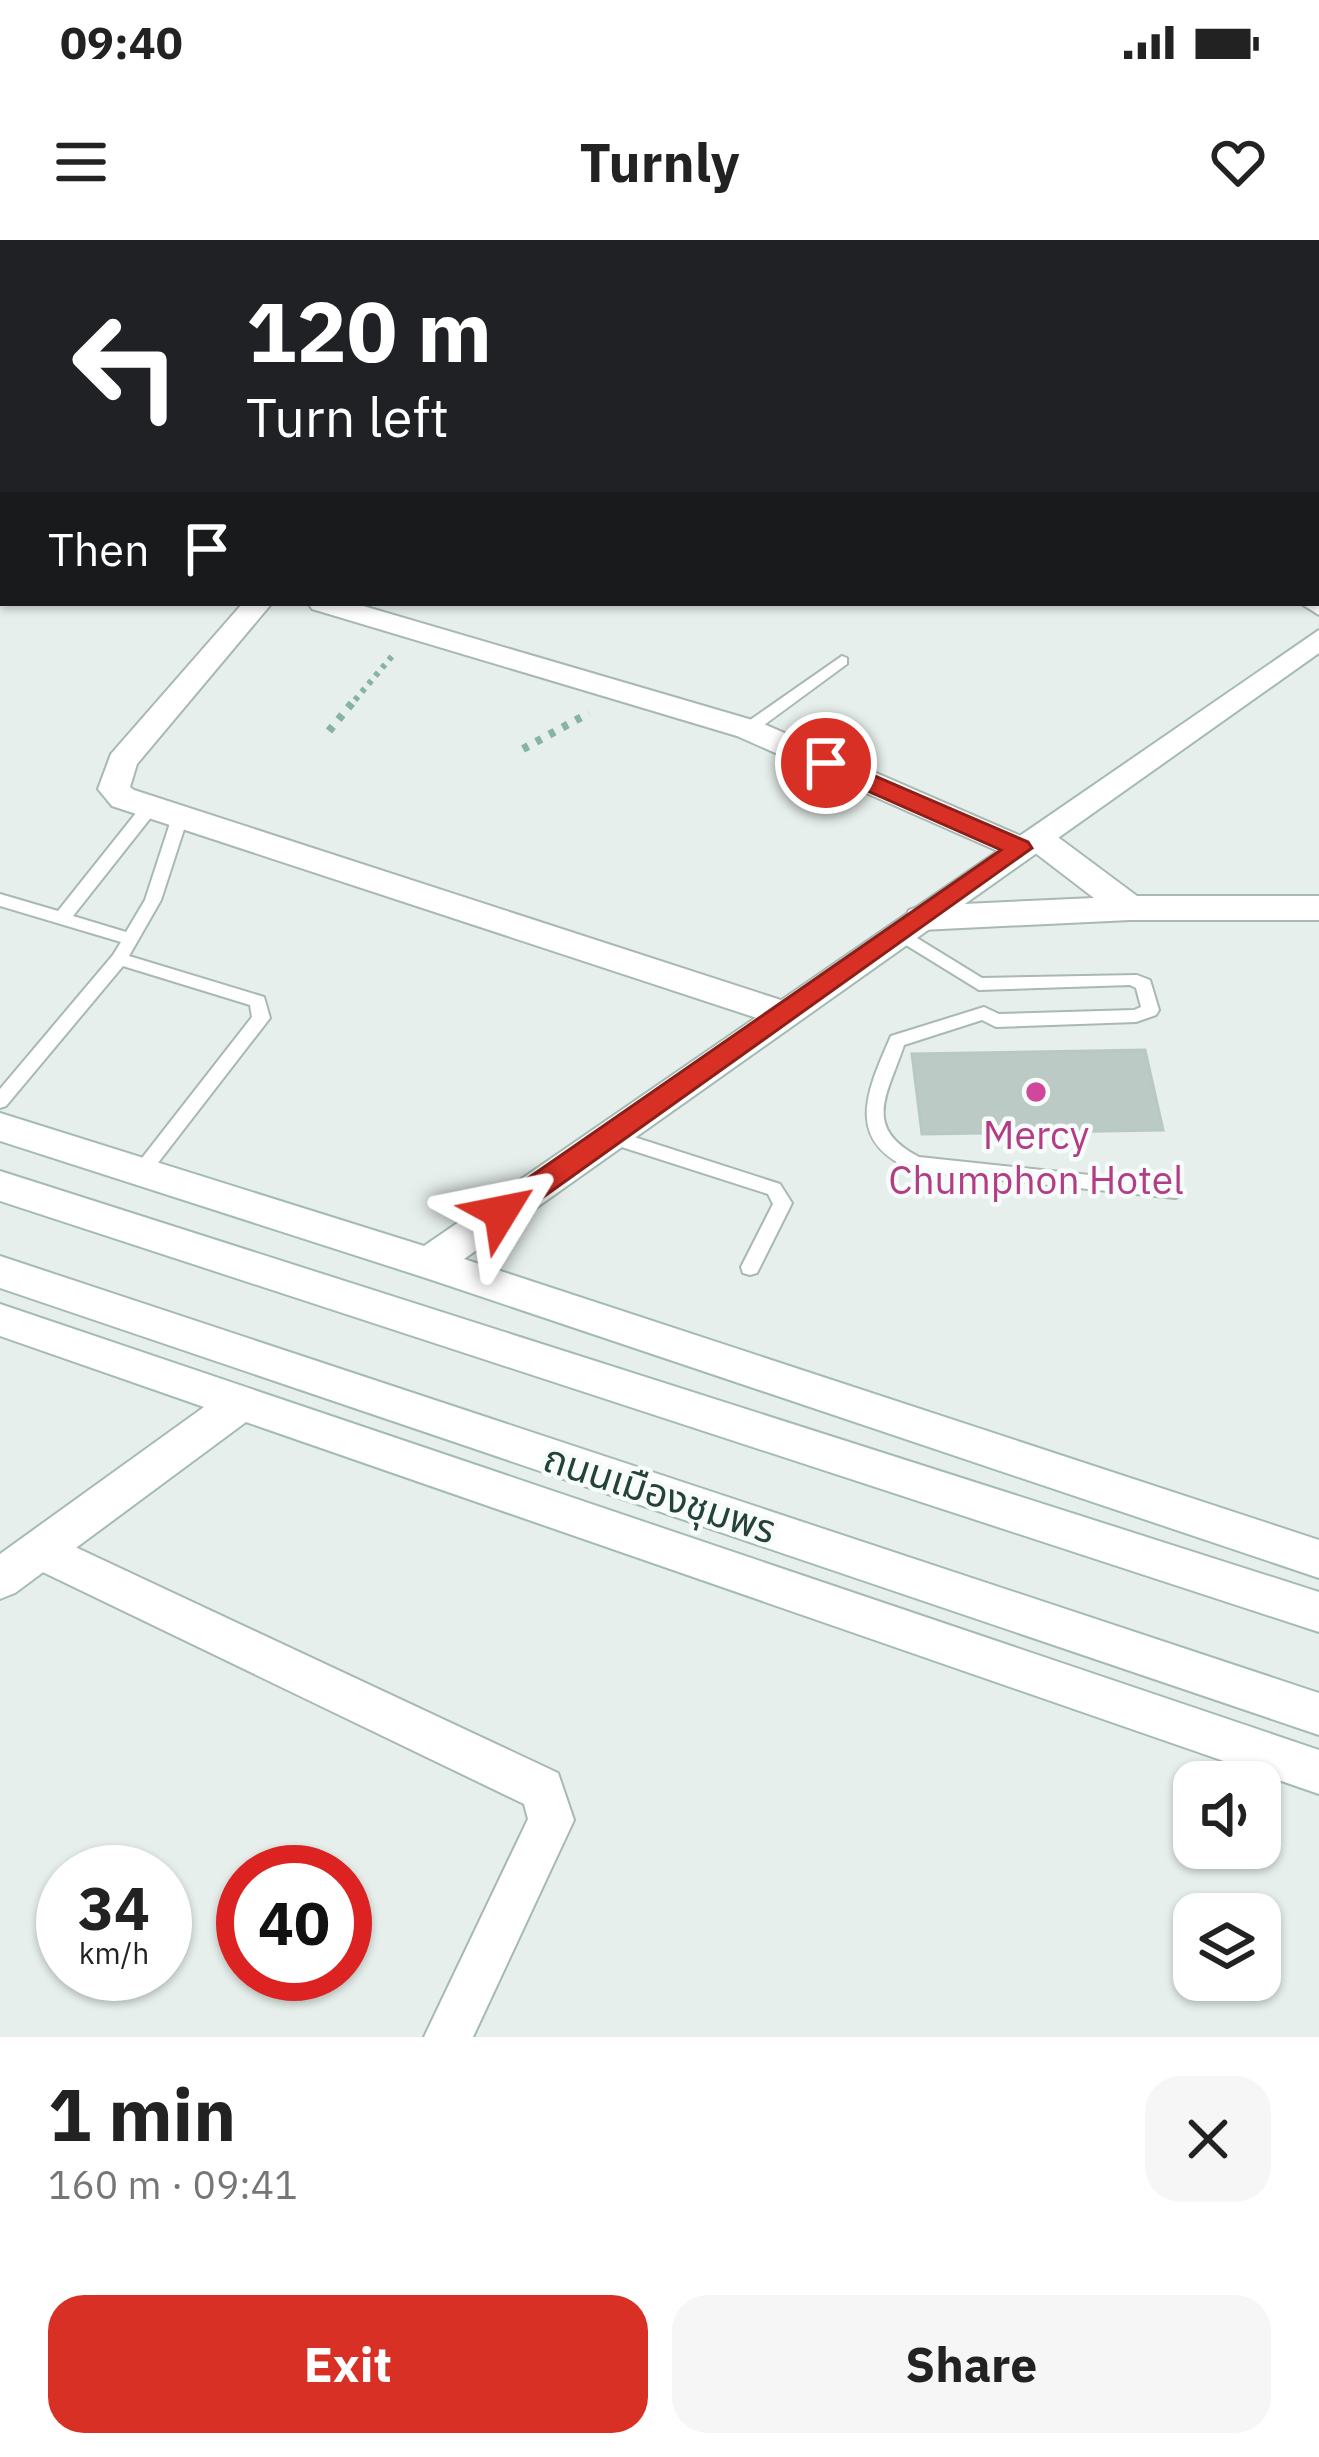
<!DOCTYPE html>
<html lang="en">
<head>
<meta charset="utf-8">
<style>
	:root { --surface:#fff; --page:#f6f6f6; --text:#222; --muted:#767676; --accent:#d93025 }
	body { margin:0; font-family:"IBM Plex Sans","Noto Sans Thai",sans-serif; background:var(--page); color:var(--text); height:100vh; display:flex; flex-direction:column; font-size:45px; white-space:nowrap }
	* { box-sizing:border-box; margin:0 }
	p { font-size:39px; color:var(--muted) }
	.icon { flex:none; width:66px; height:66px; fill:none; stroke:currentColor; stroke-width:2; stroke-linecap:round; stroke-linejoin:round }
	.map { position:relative; height:1797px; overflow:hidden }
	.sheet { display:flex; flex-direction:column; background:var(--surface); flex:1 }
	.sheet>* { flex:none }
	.top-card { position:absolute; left:0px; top:0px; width:1320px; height:366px; box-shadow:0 3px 9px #0004; background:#202124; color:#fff; overflow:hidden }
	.controls { position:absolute; left:1173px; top:1521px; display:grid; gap:24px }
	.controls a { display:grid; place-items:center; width:108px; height:108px; border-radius:24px; background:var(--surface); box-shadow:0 3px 9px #0004; font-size:60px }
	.speed { position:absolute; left:36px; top:1605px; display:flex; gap:24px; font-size:60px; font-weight:700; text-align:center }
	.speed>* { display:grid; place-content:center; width:156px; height:156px; border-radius:50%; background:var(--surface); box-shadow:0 3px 9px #0004; line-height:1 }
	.speed small { font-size:30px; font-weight:400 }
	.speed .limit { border:18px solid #d22; background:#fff; color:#111 }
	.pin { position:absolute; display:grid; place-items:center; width:102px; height:102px; color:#fff; margin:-51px; border:6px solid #fff; border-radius:50%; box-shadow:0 3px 12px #0007 }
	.me { position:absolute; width:132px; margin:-66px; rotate:55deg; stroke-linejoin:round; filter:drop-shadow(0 0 9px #0008) }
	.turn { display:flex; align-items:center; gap:42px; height:252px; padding:0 48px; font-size:54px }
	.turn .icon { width:156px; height:156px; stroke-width:2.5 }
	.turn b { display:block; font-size:84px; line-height:102px }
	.then { display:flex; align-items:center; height:114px; padding:0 48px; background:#0003; gap:24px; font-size:45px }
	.round { display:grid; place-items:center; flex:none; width:126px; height:126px; border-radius:36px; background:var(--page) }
	.summary { display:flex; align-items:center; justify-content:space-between; height:204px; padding:0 48px }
	h1 { font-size:72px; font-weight:700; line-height:90px }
	.cta { display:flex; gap:24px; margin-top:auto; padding:24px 48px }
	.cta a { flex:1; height:138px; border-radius:36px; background:var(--accent); color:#fff; font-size:48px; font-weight:700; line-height:138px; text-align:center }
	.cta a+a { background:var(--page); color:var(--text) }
	.status { display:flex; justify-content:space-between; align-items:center; height:84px; padding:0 60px; background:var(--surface); direction:ltr }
	.status svg { height:33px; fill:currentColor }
	header { display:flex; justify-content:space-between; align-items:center; height:156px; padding:0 48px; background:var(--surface); font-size:54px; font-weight:700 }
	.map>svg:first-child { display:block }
</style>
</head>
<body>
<div class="status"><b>09:40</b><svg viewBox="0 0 49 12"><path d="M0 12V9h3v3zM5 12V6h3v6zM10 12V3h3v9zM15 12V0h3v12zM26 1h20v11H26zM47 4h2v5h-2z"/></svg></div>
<header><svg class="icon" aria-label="menu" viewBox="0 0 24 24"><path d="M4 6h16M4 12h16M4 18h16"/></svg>Turnly<svg class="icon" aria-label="heart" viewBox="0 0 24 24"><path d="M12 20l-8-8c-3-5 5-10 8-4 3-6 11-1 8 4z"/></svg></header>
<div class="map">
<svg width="1319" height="1797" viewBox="0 0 1319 1797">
	<rect width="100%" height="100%" fill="#e6efeb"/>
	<path fill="#bbcac4" stroke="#b8c9c2" stroke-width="3" d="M1145 810 1163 890 922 894 912 814Z"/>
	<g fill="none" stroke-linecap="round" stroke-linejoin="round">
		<g stroke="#a8b8b2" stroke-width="4">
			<g id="lane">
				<path d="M1317 31 1319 32V40L1317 39Z"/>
				<path d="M842 416 847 418V424L753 493H743V485Z"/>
				<path d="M150 562 156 563 158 567 156 571 73 676 126 692 145 660 172 577 180 572 186 573 188 577 161 660 129 716 264 757 270 778 147 937H135L132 932 135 927 252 777 250 765 123 726 6 866 0 868V849L113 715 121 702 0 666V654L58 671 144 563Z"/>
				<path d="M899 687 982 738 1137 735 1150 740 1159 770 1156 775 1136 782 996 787 982 780 904 805C888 854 861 887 919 917L1175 944 1181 946 1184 951 1181 956 1175 958 916 931C843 903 866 853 891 796L984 767 999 774 1134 770 1141 767 1136 748 1130 745 979 750 893 697 891 693Z"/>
				<path d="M609 889 780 944 792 963 757 1033 750 1035 743 1033 741 1027 773 964 768 954 603 901 600 896 603 891Z"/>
			</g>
		</g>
		<g stroke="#a8b8b2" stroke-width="4">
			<g id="street">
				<path d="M581 0H609L611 3H583Z"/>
				<path d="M666 0H690L664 3Z"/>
				<path d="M1317 355H1319V375L1300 363H1317Z"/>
				<path d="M243 363H272L137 524 130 547 134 550 796 765 801 774 796 783 784 787 772 783 112 566 98 549 111 514Z"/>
				<path d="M308 363H353L759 482 1021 596 1036 586 1047 589 1137 656H1319V680H1130L921 690 909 686 905 678 909 670 921 666 1094 658 1034 612 1020 619 1009 616 737 496 312 369Z"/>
				<path d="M41 1291 558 1533 574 1580 473 1797H424L528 1579 524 1564 26 1324 20 1310 26 1296Z"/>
			</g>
		</g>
		<g stroke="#a4bbb3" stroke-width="4">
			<g id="secondary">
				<path d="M1319 390V413L464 1019 1319 1300V1338L429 1039 0 901V873L424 1006Z"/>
				<path d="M0 931 1319 1352V1392L0 961Z"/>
				<path d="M0 1016 1319 1453V1495L0 1048Z"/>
				<path d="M0 1064 1319 1510V1554L246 1182 15 1353 0 1359V1314L204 1167 0 1096Z"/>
			</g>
		</g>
		<path stroke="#86b3a5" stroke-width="6" stroke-dasharray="4.5 6" stroke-linecap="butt" d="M355 460 393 415"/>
		<g stroke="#86b3a5" stroke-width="8" stroke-dasharray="6 9" stroke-linecap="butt">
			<path d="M329 491 357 457"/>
			<path d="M523 509 589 473"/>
		</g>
		<use href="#lane" fill="#fff" fill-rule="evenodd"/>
		<use href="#street" fill="#fff" fill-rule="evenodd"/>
		<use href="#secondary" fill="#fff" fill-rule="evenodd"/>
		<path stroke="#5f7d75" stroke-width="6" stroke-dasharray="18 9" stroke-linecap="butt" d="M0 283 3 279"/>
	</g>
	<path fill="#d93025" stroke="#8d1f18" stroke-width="3" d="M826 515 1028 602 1032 608 511 980H491L487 972 491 964 1001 610 818 529V518Z"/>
	<circle fill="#d1479c" stroke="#f7fbf9" stroke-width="4.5" cx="1036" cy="852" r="12"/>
	<g text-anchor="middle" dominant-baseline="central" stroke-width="9" stroke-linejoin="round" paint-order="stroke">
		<g font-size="39" fill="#b23c85" stroke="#f7fbf9">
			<text x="1036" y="894">Mercy<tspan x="1036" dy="45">Chumphon Hotel</tspan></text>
		</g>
		<g font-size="39" fill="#24423a" stroke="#f7fbf9">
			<text transform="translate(660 1253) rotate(18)">ถนนเมืองชุมพร</text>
		</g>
	</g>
</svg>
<div class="controls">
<a><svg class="icon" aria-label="sound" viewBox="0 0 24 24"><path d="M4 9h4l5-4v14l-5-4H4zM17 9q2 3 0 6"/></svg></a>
<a><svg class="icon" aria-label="layers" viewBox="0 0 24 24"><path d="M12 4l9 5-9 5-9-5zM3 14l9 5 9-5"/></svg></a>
</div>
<div class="speed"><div>34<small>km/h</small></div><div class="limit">40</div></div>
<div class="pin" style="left:826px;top:523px;background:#d93025"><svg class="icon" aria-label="arrive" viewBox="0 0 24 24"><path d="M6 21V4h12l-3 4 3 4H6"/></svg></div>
<svg class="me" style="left:501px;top:972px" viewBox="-20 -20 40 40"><path d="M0-17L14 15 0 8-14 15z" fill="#d93025" stroke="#fff" stroke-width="4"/></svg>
<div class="top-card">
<div class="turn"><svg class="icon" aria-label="left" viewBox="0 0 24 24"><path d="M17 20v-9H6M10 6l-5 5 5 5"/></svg><div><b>120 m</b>Turn left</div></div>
<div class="then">Then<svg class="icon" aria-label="arrive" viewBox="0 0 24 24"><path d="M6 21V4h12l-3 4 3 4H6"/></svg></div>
</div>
</div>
<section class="sheet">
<div class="summary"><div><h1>1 min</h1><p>160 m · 09:41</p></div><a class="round"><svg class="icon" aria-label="close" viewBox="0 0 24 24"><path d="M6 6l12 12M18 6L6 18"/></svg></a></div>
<div class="cta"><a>Exit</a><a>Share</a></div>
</section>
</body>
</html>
